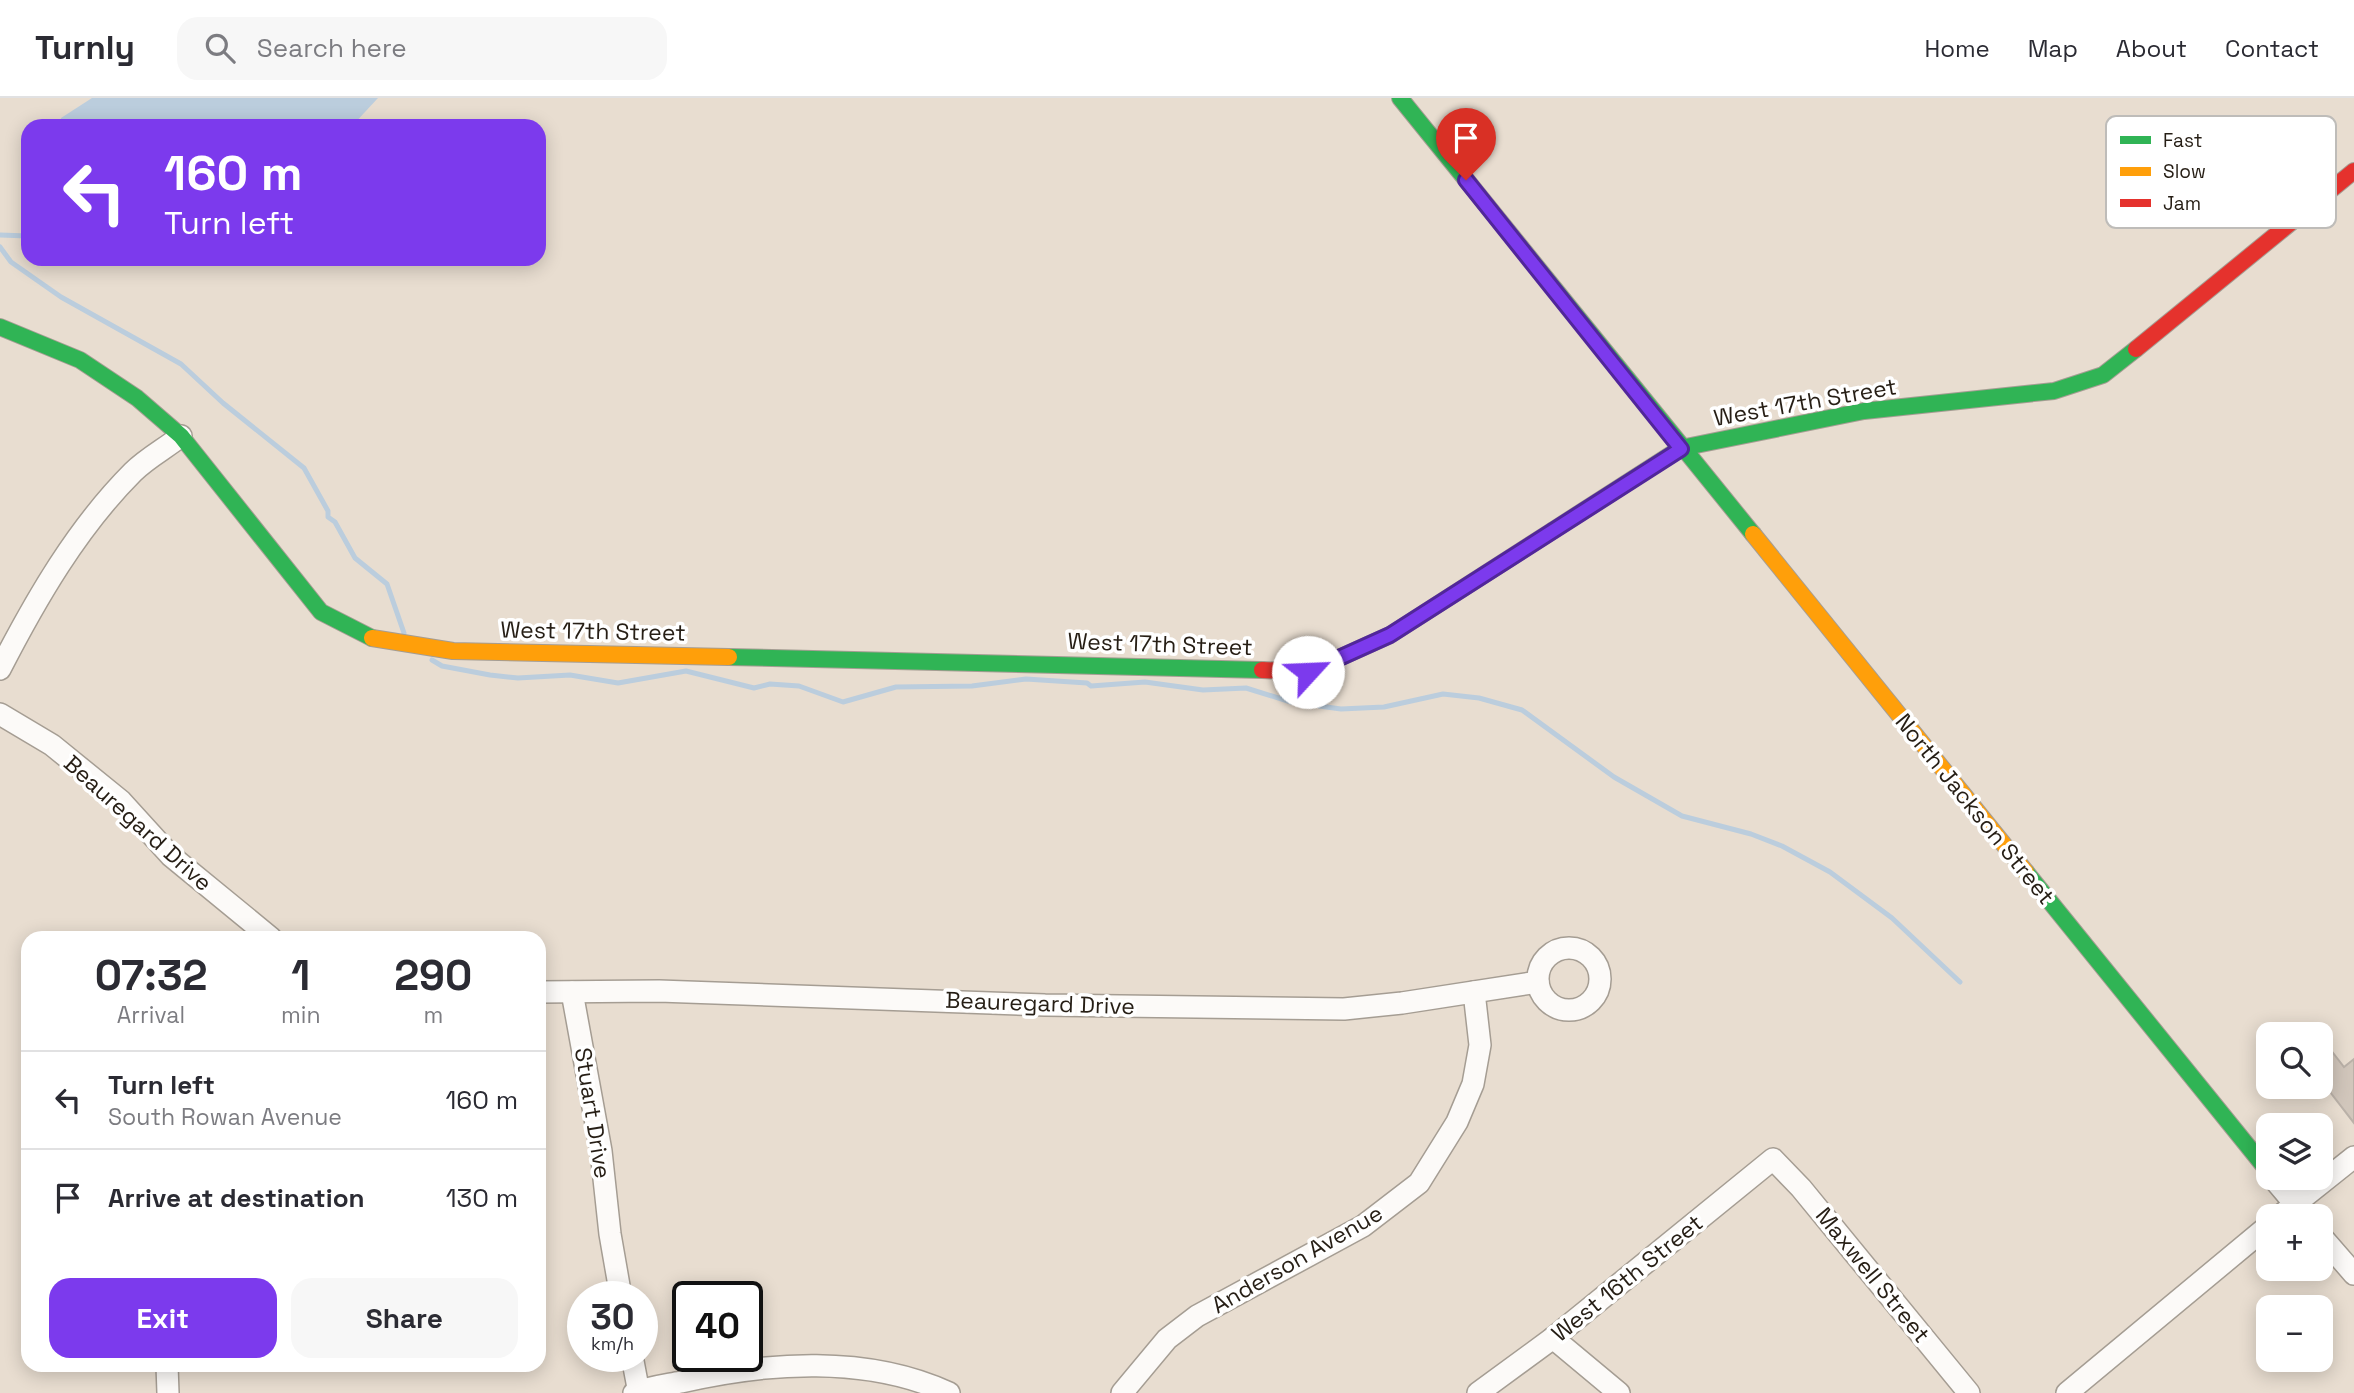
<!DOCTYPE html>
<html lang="en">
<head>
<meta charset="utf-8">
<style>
	:root { --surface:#fff; --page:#f7f7f7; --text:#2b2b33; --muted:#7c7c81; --line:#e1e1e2; --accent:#7c3aed }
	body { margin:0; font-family:"Space Grotesk",sans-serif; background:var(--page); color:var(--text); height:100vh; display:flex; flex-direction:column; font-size:26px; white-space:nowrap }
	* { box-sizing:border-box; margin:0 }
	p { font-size:23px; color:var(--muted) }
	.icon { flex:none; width:38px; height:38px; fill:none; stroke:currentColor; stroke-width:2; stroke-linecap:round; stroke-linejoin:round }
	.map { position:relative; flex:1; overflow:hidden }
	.drawer { position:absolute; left:21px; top:833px; width:525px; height:441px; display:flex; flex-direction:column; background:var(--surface); border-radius:21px; box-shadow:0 4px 18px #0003 }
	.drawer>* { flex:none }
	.top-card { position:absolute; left:21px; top:21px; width:525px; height:147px; border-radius:21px; box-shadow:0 4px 18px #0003; background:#7c3aed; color:#fff; overflow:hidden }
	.fabs { position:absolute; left:2256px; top:924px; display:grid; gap:14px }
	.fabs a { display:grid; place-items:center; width:77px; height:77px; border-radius:14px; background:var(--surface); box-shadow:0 4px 18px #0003; font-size:35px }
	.speed { position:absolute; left:567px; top:1183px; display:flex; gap:14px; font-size:35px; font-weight:700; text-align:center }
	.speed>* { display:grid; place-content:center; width:91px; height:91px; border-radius:50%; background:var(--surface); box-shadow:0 4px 18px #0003; line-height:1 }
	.speed small { font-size:18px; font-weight:400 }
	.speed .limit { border:4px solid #111; border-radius:10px; background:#fff; color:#111 }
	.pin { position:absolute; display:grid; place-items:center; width:60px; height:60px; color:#fff; margin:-72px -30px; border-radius:50% 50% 50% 0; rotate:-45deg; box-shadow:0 0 7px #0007 }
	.pin .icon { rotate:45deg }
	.me { position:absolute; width:77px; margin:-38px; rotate:65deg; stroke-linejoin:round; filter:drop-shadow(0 0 5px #0008) }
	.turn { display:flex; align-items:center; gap:24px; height:147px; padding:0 28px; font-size:32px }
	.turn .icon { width:91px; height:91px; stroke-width:2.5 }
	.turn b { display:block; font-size:49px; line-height:60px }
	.eta { display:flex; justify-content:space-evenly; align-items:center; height:119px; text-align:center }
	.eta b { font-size:42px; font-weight:700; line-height:49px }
	.primary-button { display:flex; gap:14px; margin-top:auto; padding:14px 28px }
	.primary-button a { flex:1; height:80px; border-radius:21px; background:var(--accent); color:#fff; font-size:28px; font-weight:700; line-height:80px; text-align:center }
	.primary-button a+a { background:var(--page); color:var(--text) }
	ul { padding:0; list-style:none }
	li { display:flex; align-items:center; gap:21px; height:98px; padding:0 28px; border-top:2px solid var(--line) }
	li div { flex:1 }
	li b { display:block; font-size:26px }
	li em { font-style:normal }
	header { display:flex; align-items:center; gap:42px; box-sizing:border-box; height:98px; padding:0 35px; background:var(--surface); border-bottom:2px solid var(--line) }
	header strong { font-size:33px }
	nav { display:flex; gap:38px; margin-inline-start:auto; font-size:24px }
	.search { width:490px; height:63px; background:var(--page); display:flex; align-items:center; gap:18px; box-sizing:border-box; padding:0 24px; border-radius:21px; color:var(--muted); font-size:26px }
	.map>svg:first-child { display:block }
</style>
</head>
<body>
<header>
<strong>Turnly</strong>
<div class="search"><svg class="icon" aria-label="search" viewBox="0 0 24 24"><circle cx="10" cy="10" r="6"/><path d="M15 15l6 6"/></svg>Search here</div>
<nav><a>Home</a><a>Map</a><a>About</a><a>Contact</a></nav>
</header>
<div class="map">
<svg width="2354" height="1295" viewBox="0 0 2354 1295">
	<rect width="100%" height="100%" fill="#e8ddd0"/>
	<path fill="#bbcddd" d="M92 0H378L352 28H60L61 20Z"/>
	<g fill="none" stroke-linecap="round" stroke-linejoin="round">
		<g stroke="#bbcddd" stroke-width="5">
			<path d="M0 137 28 138"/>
			<path d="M0 149 11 164 61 199 181 266 223 305 304 370 328 413V419L335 424 355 460 387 486 404 535"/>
			<path d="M432 562 442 568 490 577 518 580 570 577 618 585 686 573 754 590 770 586 799 588 843 604 896 589 972 588 1026 581 1087 585 1091 588 1145 584 1203 592 1246 590 1291 604"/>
			<path d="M1319 608 1341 611 1384 609 1443 596 1479 600 1522 612 1614 679 1682 718 1751 736 1782 748 1830 774 1892 820 1960 884"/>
		</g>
	</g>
	<path fill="#d1c6bb" stroke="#bab1a8" stroke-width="2" d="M2320 938 2344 969 2354 961V1025L2320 981Z"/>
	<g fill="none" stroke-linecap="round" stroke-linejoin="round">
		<g stroke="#a59d93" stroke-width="24">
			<g id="street">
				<path d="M0 571C36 501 77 430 133 374 147 360 166 350 181 338"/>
				<path d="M0 616 52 647 121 703 171 758 271 840"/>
				<circle cx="1569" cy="881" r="31"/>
				<path d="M539 894 659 893 1045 907 1344 911 1402 905 1538 884"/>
				<path d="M572 894 601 1053 610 1136 621 1199"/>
				<path d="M2273 1080 2305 1118"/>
				<path d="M2280 1118 2354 1059"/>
				<path d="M2320 1137 2354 1176"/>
				<path d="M1553 1240 1619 1295"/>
				<path d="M632 1258 639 1295"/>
				<path d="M167 1267 168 1295"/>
				<path d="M634 1295C649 1289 666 1287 681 1284 767 1264 867 1257 949 1295"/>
				<path d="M1122 1295 1167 1241 1197 1218 1363 1128 1419 1085 1457 1024 1473 986 1480 947 1474 894"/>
				<path d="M1478 1295 1553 1240 1773 1061 1801 1090 1969 1295"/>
				<path d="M2067 1295 2268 1128"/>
			</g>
		</g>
		<g stroke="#a59d93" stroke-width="18">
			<g id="fast">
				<path d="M1400 0 1753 436"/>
				<path d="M0 229 80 262 137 300 181 338 321 514 372 540"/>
				<path d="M1552 433 1681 350 1864 313 2054 293 2103 277 2136 251"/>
				<path d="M729 559 1262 572"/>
				<path d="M2026 774 2268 1073"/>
			</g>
		</g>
		<g stroke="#a59d93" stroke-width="18">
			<g id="slow">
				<path d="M1753 436 2026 774"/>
				<path d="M372 540 453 553 729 559"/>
			</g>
		</g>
		<g stroke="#a59d93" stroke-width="18">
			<g id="jam">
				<path d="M2136 251 2354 73"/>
				<path d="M1262 572 1308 574 1390 537 1552 433"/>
			</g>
		</g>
		<use href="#street" stroke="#fcfaf8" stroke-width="21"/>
		<use href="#fast" stroke="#30b455" stroke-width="16"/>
		<use href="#slow" stroke="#ff9f0a" stroke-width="16"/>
		<use href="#jam" stroke="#e5322d" stroke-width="16"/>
	</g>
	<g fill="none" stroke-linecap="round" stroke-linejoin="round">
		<g stroke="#51269a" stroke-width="18">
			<path id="route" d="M1308 574 1390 537 1681 351 1466 82"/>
		</g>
		<use href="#route" stroke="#7c3aed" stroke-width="12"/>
	</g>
	<g text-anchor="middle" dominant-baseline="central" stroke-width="7" stroke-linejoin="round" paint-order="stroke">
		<g font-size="23" fill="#261e15" stroke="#fff">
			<text transform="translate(1805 304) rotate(-10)">West 17th Street</text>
			<text transform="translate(593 533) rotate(1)">West 17th Street</text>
			<text transform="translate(1160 546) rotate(2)">West 17th Street</text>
			<text transform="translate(1975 711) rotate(51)">North Jackson Street</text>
			<text transform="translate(138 725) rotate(42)">Beauregard Drive</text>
			<text transform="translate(1040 905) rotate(2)">Beauregard Drive</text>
			<text transform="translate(593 1015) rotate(81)">Stuart Drive</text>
			<text transform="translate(1297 1161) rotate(-30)">Anderson Avenue</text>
			<text transform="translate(1873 1177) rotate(51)">Maxwell Street</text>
			<text transform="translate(1627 1180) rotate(-39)">West 16th Street</text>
		</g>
	</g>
	<rect x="2106" y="18" width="230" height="112" rx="10" fill="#fff" stroke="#bebcb9" stroke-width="2"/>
	<rect x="2120" y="38" width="31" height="8" fill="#30b455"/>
	<rect x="2120" y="69" width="31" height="9" fill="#ff9f0a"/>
	<rect x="2120" y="101" width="31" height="8" fill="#e5322d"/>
	<g font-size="19" fill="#261e15">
		<text x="2163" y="49">Fast</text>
		<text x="2163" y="80">Slow</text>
		<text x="2163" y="112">Jam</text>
	</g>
</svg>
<div class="fabs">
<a><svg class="icon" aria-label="search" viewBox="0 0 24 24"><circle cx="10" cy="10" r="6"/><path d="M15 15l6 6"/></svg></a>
<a><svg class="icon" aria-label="layers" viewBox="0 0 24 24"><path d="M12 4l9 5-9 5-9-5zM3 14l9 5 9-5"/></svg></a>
<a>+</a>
<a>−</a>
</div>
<div class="speed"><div>30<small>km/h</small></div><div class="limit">40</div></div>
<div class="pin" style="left:1466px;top:82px;background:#d93025"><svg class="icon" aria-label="arrive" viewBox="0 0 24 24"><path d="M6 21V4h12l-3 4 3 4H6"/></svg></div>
<svg class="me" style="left:1308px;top:574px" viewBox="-20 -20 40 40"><circle r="19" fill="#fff"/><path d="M0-13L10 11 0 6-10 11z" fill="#7c3aed"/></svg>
<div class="top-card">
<div class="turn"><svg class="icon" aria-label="left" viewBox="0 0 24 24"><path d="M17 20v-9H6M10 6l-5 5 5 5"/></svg><div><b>160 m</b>Turn left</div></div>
</div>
<section class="drawer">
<div class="eta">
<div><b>07:32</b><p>Arrival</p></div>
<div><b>1</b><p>min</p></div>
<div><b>290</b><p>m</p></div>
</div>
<ul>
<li><svg class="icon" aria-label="left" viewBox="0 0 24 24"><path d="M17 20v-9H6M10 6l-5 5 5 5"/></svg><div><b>Turn left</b><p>South Rowan Avenue</p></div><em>160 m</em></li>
<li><svg class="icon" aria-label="arrive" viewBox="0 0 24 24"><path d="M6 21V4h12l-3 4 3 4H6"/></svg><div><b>Arrive at destination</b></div><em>130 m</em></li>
</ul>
<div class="primary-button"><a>Exit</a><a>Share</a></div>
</section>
</div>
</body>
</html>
